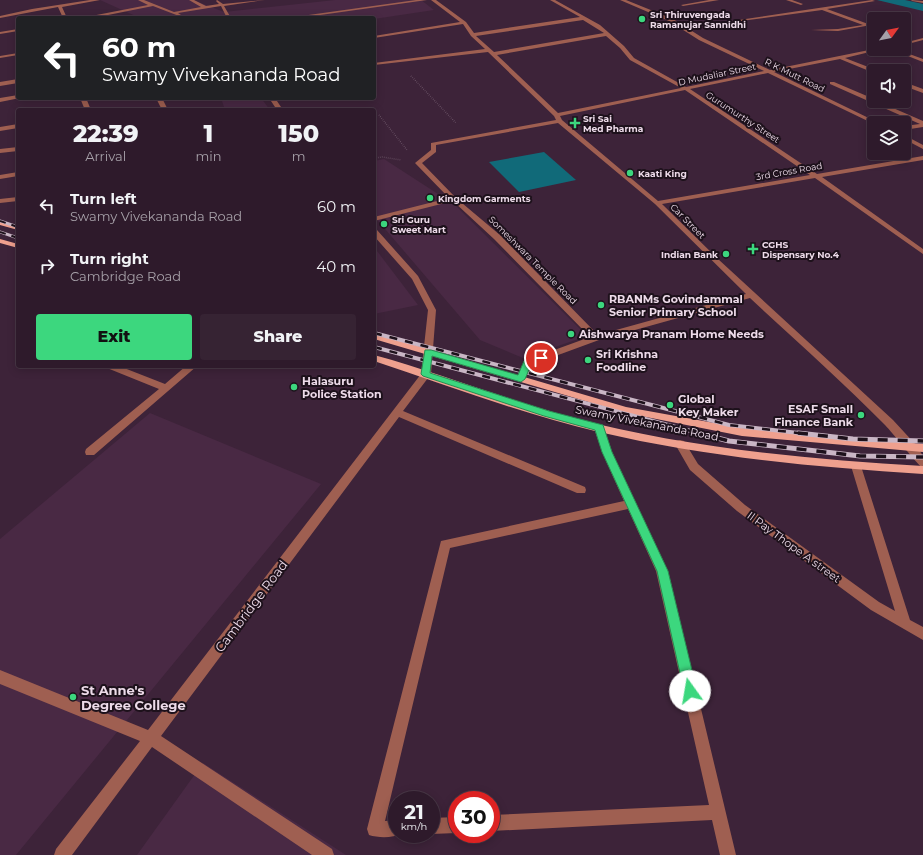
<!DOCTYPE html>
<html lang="en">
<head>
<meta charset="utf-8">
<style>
	:root { --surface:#2e1a2b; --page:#362333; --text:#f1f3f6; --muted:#a7a1a9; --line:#493847; --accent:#3cd77e }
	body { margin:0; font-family:Montserrat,sans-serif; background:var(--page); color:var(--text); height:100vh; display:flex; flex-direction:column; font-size:15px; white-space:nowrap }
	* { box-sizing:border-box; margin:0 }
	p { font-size:13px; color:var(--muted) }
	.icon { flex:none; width:22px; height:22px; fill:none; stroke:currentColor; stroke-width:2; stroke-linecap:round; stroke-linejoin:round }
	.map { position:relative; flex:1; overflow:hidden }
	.sheet { position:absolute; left:16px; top:108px; width:360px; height:260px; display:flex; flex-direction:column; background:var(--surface); border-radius:4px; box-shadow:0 2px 10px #0003,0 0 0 1px var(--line) }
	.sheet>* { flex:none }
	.banner { position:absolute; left:16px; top:16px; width:360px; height:84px; border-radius:4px; box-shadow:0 2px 10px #0003,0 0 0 1px var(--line); background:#202124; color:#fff; overflow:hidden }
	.needle { width:26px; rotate:57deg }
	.controls { position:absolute; left:867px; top:12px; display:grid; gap:8px }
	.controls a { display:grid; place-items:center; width:44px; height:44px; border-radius:4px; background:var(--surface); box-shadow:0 2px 10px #0003,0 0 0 1px var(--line); font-size:20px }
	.speed { position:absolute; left:388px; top:791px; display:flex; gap:8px; font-size:20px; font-weight:700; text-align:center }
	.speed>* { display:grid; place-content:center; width:52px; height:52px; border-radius:50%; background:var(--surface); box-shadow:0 2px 10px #0003,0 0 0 1px var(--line); line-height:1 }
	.speed small { font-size:10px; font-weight:400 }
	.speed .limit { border:6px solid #d22; background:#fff; color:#111 }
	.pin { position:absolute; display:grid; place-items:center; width:34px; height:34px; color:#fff; margin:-17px; border:2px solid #fff; border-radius:50%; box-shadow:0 1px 4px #0007 }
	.me { position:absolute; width:44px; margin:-22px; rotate:347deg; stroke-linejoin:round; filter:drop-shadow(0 0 3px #0008) }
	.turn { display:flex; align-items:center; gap:14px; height:84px; padding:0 20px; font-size:18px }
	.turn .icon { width:52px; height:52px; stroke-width:2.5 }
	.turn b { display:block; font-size:28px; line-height:34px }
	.eta { display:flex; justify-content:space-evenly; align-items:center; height:68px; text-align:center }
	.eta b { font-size:24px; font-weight:800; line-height:28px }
	.cta { display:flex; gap:8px; margin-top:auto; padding:8px 20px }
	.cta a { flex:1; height:46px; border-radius:4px; background:var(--accent); color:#111; font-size:16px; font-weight:800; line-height:46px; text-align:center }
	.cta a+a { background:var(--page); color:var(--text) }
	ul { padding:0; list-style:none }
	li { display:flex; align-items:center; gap:12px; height:60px; padding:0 20px }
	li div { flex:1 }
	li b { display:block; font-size:15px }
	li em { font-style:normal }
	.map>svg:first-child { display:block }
</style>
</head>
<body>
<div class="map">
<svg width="923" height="855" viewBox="0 0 923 855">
	<rect width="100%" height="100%" fill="#3d2339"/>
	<g fill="#492944">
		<path d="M100 0H193L224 12 335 0H421L434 10 374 19 140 18Z"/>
		<path d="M221 98H261L270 110H225Z"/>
		<path d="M384 159 455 205 587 336 523 358 480 340 374 216V161Z"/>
		<path d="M374 247 418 305 374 314Z"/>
		<path d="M150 413 321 484 16 855H0V539Z"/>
		<path d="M203 763 346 855H137Z"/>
	</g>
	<g fill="#116a79">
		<path d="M877 0H905L923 4V11Z"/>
		<path d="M544 152 576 180 519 192 489 162Z"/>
	</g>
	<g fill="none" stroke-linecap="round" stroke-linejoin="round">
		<g stroke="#776073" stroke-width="1.5" stroke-dasharray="0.5 1.5" stroke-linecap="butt">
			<path d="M411 76 456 123"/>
			<path d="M379 115 407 150"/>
			<path d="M374 158 382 157 401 160"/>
		</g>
		<g fill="#9f5f51" fill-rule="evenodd">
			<path d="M90 0H100L62 7 67 18H63L58 7 0 18V16L32 9Z"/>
			<path d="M138 0H144L174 12 201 7 189 0H194L206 6 219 4 216 1 217 0 223 4 265 0 224 6 231 18H227L221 6 178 13 181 15 179 16 153 6 103 16 81 18 148 5Z"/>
			<path d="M416 0H427L299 18H287Z"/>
			<path d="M431 0H436L466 22 474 33 580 17 550 0H555L600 25 624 46 634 58 686 87 764 71 699 40 669 21 620 0H626L673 19 703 38 770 70 874 49H882L845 58 876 70 874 73 840 59 774 72 879 123 874 124 768 73 690 89 817 174 923 156V160L822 177 923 249V254L815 178 662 204 718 259 893 420 916 445 923 456V468C919 467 892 432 885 425 842 381 795 340 750 298L599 340 531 365 524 381H518L516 379 524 361 590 337 494 239 453 201 374 221V217L449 198 415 163 431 150V143L556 120 554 116 488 52 374 65V63L485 49 471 36 463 24 374 38V36L460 22ZM583 20 604 33 494 52 476 36ZM606 36 620 48 630 60 681 88 558 113 497 55ZM685 90 810 175 658 201 562 120 560 116ZM558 123 655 204 746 294 598 335 500 235 456 198 422 163 436 152V145Z"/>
			<path d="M709 0H719L683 6 681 5Z"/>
			<path d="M786 0H792L803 4 801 5Z"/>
			<path d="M872 0 875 1 827 9 871 25 838 31 811 30 838 29 863 25 822 10 741 21 739 20Z"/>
			<path d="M911 0 923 1V3L912 1Z"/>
			<path d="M18 29V31L0 34V32Z"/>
			<path d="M923 38V40L904 45V43Z"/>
			<path d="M890 49H896L923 59V62Z"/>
			<path d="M18 53V55L0 58V56Z"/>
			<path d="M18 79V83L0 86V82Z"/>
			<path d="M830 82H834L874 99V101H877L923 121V127L904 130V126L920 124 830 84Z"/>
			<path d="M904 82 923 89V93L904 86Z"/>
			<path d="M18 95V98H20L0 102V98Z"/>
			<path d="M80 98H86L91 110H85Z"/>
			<path d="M156 98H162L168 110H162Z"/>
			<path d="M269 98H275L283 110H263L275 107Z"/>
			<path d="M18 124V128L0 131V127Z"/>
			<path d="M904 135 923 145V149L904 139Z"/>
			<path d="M18 147V151L0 153V149Z"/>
			<path d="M18 172V176L0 179V175Z"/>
			<path d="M18 197V201L0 203V199Z"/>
			<path d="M374 230H377L418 276 436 310 431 374 403 411 585 487 586 490 585 493H577L399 417 161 736 332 849 334 855H312L152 747 72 855H54L56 849 140 741 0 684V670L148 730 421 374 428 310 412 279 374 236Z"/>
			<path d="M105 366H119L165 384 186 366H197L94 455H86L85 452 86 449 159 389 107 368Z"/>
			<path d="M599 424 604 428 612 452 668 571 736 855H720L712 820 491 831V815L709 805 656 571 628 509 450 548 385 821 397 820V834H401C393 838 378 838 369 835L367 829 441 541 624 501 602 452 594 428Z"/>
			<path d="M680 440 684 441 698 464 745 505 879 602 895 611 851 466 852 463H860L910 620 923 627V640L871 610 737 511 690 470 675 444 676 441Z"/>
			<path d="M457 817V833L431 834V818Z"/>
		</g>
		<g fill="#efa08e" fill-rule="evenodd">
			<path d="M0 221 18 226V230L0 225Z"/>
			<path d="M0 239 18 244V248L0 243Z"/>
			<path d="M374 333 626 407 742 428 923 444V452L742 436 626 413 374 339Z"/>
			<path d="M374 355C440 373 504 399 570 417 685 448 805 459 923 466V474C814 467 706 457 599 432 523 414 449 386 374 361Z"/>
		</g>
		<g stroke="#c9b6c5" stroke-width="3">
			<g id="rail-far2">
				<path d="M0 221 18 227"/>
				<path d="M0 232 18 238"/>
			</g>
		</g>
		<g stroke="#c9b6c5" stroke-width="4">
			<g id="rail-far1">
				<path d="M374 333 729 425 807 434"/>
				<path d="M374 347 702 434"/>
			</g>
		</g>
		<g stroke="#c9b6c5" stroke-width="5">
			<g id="rail">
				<path d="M698 433 729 441 860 456 923 457"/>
				<path d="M798 433 853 439 923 441"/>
			</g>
		</g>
		<use href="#rail-far2" stroke="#1d111b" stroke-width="2" stroke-dasharray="6" stroke-linecap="butt"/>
		<use href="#rail-far1" stroke="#1d111b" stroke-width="2.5" stroke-dasharray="8" stroke-linecap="butt"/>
		<use href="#rail" stroke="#1d111b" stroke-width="3.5" stroke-dasharray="10" stroke-linecap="butt"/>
	</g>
	<path fill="#3cd77e" stroke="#278c52" d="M425 350H431L518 375 524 361 541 355 544 356V360L531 365 525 379 521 382 432 356 430 373 549 411 603 425 612 452 668 571 697 691 695 696 690 698 686 696 684 691 657 571 602 452 595 430 544 416 423 376 421 374Z"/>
	<g fill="#3cd77e" stroke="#1d111b" stroke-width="1.5">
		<circle cx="642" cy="19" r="4"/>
		<path d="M573 117h4v4h4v4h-4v4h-4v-4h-4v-4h4z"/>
		<circle cx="630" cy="173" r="4"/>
		<circle cx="430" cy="198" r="4"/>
		<circle cx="384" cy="224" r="4"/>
		<path d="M751 243h4v4h4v4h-4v4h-4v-4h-4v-4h4z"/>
		<circle cx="726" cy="254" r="4"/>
		<circle cx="601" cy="305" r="4"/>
		<circle cx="571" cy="334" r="4"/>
		<circle cx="588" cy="360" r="4"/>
		<circle cx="294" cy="387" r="4"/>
		<circle cx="670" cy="405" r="4"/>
		<circle cx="861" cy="415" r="4"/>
		<circle cx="73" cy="697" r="4"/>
	</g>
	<g text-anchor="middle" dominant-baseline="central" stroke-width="4" stroke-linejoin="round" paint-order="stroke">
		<g font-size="9" font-weight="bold" fill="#eddbe9" stroke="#1d111b" text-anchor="start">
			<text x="650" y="14">Sri Thiruvengada<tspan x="650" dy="10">Ramanujar Sannidhi</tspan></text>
			<text x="583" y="118">Sri Sai<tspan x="583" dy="10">Med Pharma</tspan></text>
			<text x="638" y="173">Kaati King</text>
			<text x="438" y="198">Kingdom Garments</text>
			<text x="392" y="219">Sri Guru<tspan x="392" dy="10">Sweet Mart</tspan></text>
			<text x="762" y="244">CGHS<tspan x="762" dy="10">Dispensary No.4</tspan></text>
			<text x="718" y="254" text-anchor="end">Indian Bank</text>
		</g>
		<g font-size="9" fill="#eddbe9" stroke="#1d111b">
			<text transform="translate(717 74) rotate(-12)">D Mudaliar Street</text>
			<text transform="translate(795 75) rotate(26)">R K Mutt Road</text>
			<text transform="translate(743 117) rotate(33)">Gurumurthy Street</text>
			<text transform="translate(789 171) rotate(-10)">3rd Cross Road</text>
			<text transform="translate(688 221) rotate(45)">Car Street</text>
			<text transform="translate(533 260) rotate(45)">Someshwara Temple Road</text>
		</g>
		<g font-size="11" font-weight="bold" fill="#eddbe9" stroke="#1d111b" text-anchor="start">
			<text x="609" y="299">RBANMs Govindammal<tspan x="609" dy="13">Senior Primary School</tspan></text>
			<text x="579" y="334">Aishwarya Pranam Home Needs</text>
			<text x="596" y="354">Sri Krishna<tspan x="596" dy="13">Foodline</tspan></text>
			<text x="302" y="381">Halasuru<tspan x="302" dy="13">Police Station</tspan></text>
			<text x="678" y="399">Global<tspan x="678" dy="13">Key Maker</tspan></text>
			<text x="853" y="409" text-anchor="end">ESAF Small<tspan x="853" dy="13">Finance Bank</tspan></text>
		</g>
		<g font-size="11" fill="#eddbe9" stroke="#1d111b">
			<text transform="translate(647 423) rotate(11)">Swamy Vivekananda Road</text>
			<text transform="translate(794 547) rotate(36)">Il Pay Thope A street</text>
		</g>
		<g font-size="13" fill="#eddbe9" stroke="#1d111b">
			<text transform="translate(251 606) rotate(-53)">Cambridge Road</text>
		</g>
		<g font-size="13" font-weight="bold" fill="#eddbe9" stroke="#1d111b" text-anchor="start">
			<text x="81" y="690">St Anne's<tspan x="81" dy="15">Degree College</tspan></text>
		</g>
	</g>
</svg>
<div class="controls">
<a><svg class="needle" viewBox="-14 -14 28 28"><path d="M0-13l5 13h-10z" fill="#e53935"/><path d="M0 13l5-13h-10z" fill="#a7a1a9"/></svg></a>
<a><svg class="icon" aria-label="sound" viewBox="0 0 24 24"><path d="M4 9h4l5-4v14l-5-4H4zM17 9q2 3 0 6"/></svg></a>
<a><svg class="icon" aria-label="layers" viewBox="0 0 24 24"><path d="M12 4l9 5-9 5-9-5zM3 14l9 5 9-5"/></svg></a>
</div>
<div class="speed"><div>21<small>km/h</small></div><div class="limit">30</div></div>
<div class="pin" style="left:541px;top:358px;background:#d93025"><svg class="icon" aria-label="arrive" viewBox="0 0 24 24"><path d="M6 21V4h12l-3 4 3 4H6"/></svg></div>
<svg class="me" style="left:690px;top:691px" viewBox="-20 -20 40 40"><circle r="19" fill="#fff"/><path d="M0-13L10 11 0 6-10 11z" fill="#3cd77e"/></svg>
<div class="banner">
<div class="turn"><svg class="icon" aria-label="left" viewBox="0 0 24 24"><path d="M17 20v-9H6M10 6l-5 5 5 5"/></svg><div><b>60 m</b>Swamy Vivekananda Road</div></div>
</div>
<section class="sheet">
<div class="eta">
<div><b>22:39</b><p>Arrival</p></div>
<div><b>1</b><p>min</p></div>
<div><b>150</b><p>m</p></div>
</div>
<ul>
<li><svg class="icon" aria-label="left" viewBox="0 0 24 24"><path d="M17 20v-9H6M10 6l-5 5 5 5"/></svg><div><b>Turn left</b><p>Swamy Vivekananda Road</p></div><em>60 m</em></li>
<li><svg class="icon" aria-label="right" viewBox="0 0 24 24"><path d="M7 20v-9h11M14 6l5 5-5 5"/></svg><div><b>Turn right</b><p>Cambridge Road</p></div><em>40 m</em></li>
</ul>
<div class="cta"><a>Exit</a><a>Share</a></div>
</section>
</div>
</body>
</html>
